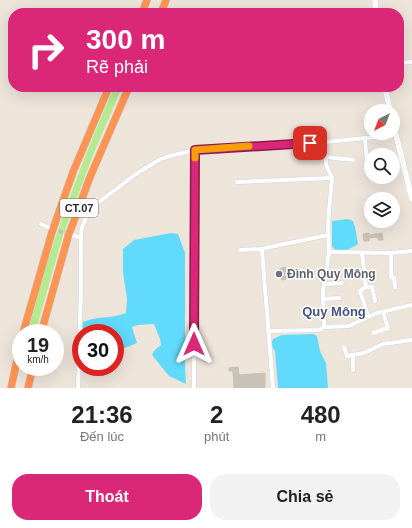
<!DOCTYPE html>
<html lang="vi">
<head>
<meta charset="utf-8">
<style>
	:root { --surface:#fff; --page:#f2f2f2; --text:#222; --muted:#767676; --accent:#db2777 }
	body { margin:0; font-family:Arial,sans-serif; background:var(--page); color:var(--text); height:100vh; display:flex; flex-direction:column; font-size:15px; white-space:nowrap }
	* { box-sizing:border-box; margin:0 }
	p { font-size:13px; color:var(--muted) }
	.icon { flex:none; width:22px; height:22px; fill:none; stroke:currentColor; stroke-width:2; stroke-linecap:round; stroke-linejoin:round }
	.map { position:relative; height:388px; overflow:hidden }
	.sheet { display:flex; flex-direction:column; background:var(--surface); flex:1 }
	.sheet>* { flex:none }
	.hud { position:absolute; left:8px; top:8px; width:396px; height:84px; border-radius:16px; box-shadow:0 4px 16px #0002; background:#db2777; color:#fff; overflow:hidden }
	.needle { width:26px; rotate:222deg }
	.buttons { position:absolute; left:364px; top:104px; display:grid; gap:8px }
	.buttons a { display:grid; place-items:center; width:36px; height:36px; border-radius:50%; background:var(--surface); box-shadow:0 4px 16px #0002; font-size:20px }
	.speed { position:absolute; left:12px; top:324px; display:flex; gap:8px; font-size:20px; font-weight:700; text-align:center }
	.speed>* { display:grid; place-content:center; width:52px; height:52px; border-radius:50%; background:var(--surface); box-shadow:0 4px 16px #0002; line-height:1 }
	.speed small { font-size:10px; font-weight:400 }
	.speed .limit { border:6px solid #d22; background:#fff; color:#111 }
	.pin { position:absolute; display:grid; place-items:center; width:34px; height:34px; color:#fff; margin:-17px; border-radius:8px; box-shadow:0 2px 6px #0006 }
	.me { position:absolute; width:44px; margin:-22px; rotate:0deg; stroke-linejoin:round; filter:drop-shadow(0 0 3px #0008) }
	.turn { display:flex; align-items:center; gap:14px; height:84px; padding:0 12px; font-size:18px }
	.turn .icon { width:52px; height:52px; stroke-width:2.5 }
	.turn b { display:block; font-size:28px; line-height:34px }
	.eta { display:flex; justify-content:space-evenly; align-items:center; height:68px; text-align:center }
	.eta b { font-size:24px; font-weight:800; line-height:28px }
	.button { display:flex; gap:8px; margin-top:auto; padding:8px 12px }
	.button a { flex:1; height:46px; border-radius:16px; background:var(--accent); color:#fff; font-size:16px; font-weight:800; line-height:46px; text-align:center }
	.button a+a { background:var(--page); color:var(--text) }
	.map>svg:first-child { display:block }
</style>
</head>
<body>
<div class="map">
<svg width="412" height="388" viewBox="0 0 412 388">
	<rect width="100%" height="100%" fill="#ede4da"/>
	<path fill="#b4ea90" d="M114 87H122L93 155 63 235 35 333H28C48 248 80 167 114 87Z"/>
	<g fill="#62dafb">
		<path d="M348 219 353 221 355 227 358 244C350 249 338 256 332 246V221Z"/>
		<path d="M171 233 178 234 185 253V366L186 384 169 376 152 355 154 351 161 345 160 339 154 324 138 325 132 327 137 343 115 352V333H82L83 322C96 316 112 319 126 313L127 299 123 272V249L134 240Z"/>
		<path d="M313 334 317 336 320 351 326 363 328 388H278L275 351C272 347 271 343 273 339L282 335Z"/>
	</g>
	<g fill="#c8c2b9" stroke="#c9c0b3">
		<path d="M369 233V235L382 233 383 240H378V237L369 238V241H364L363 234Z"/>
		<path d="M286 267V270L289 269 291 276H289L290 278 282 280 279 269Z"/>
		<path d="M238 367 239 375 265 373V388H234L233 371H229V368Z"/>
	</g>
	<g fill="none" stroke-linecap="round" stroke-linejoin="round">
		<path stroke="#c6bfb7" stroke-width="4" stroke-dasharray="4 2" stroke-linecap="butt" d="M53 229 69 234"/>
		<g stroke="#cfd4e4" stroke-width="5">
			<g id="street">
				<path d="M399 63 412 62"/>
				<path d="M365 139 367 162"/>
				<path d="M326 157 354 160"/>
				<path d="M237 182 332 178"/>
				<path d="M41 224 50 228"/>
				<path d="M72 235 81 238"/>
				<path d="M240 250 263 249"/>
				<path d="M329 252 391 253 412 251"/>
				<path d="M362 253 366 287 360 291 368 316"/>
				<path d="M391 253V277L394 278 395 287"/>
				<path d="M324 284 342 283"/>
				<path d="M366 287H372L375 301"/>
				<path d="M323 299 339 298"/>
				<path d="M324 327 323 291 329 252 328 223 332 178 326 164 325 142"/>
				<path d="M268 331 319 330 324 327 349 326 377 313 412 305"/>
				<path d="M373 333 388 328 383 312"/>
				<path d="M344 347 347 356 364 353 383 344 412 340"/>
				<path d="M353 355V370"/>
				<path d="M78 388 81 288V234L82 227 90 209 136 174 159 160 166 157 195 150 221 147 325 142 396 135"/>
				<path d="M194 388 195 150"/>
				<path d="M273 388 262 250 265 248 328 235"/>
			</g>
		</g>
		<g stroke="#cfd4e4" stroke-width="6">
			<g id="secondary">
				<path d="M375 0 376 13"/>
				<path d="M385 87 390 111"/>
				<path d="M393 123 412 199"/>
			</g>
		</g>
		<g stroke="#c8c8c8" stroke-width="8">
			<g id="highway">
				<path d="M142 13 147 0"/>
				<path d="M161 13 166 0"/>
				<path d="M23 333 52 232 73 172 109 87"/>
				<path d="M41 333 68 237 90 177 129 87"/>
				<path d="M11 388 21 342"/>
				<path d="M28 388 33 367"/>
			</g>
		</g>
		<use href="#street" stroke="#fff" stroke-width="4"/>
		<use href="#secondary" stroke="#fff" stroke-width="5.5"/>
		<use href="#highway" stroke="#ff9453" stroke-width="7"/>
	</g>
	<g fill="none" stroke-linecap="round" stroke-linejoin="round">
		<g stroke="#8e194d" stroke-width="10">
			<path id="route" d="M194 344 195 150 310 143"/>
		</g>
		<use href="#route" stroke="#db2777" stroke-width="7"/>
		<path stroke="#f59e0b" stroke-width="7" d="M195 158V150L249 146"/>
	</g>
	<circle fill="#6b7280" stroke="#fff" stroke-width="1.5" cx="279" cy="274" r="4"/>
	<g text-anchor="middle" dominant-baseline="central" stroke-width="3" stroke-linejoin="round" paint-order="stroke">
		<rect fill="#fff" stroke="#6a6a6a" stroke-width="1" x="60" y="199" width="38" height="18" rx="3"/>
		<g font-size="11" font-weight="bold" fill="#2a2a2a">
			<text x="79" y="208">CT.07</text>
		</g>
		<g font-size="12" font-weight="bold" fill="#5b616d" stroke="#fff" text-anchor="start">
			<text x="287" y="274">Đình Quy Mông</text>
		</g>
		<g font-size="13" font-weight="bold" fill="#45537f" stroke="#fff">
			<text x="334" y="311">Quy Mông</text>
		</g>
	</g>
</svg>
<div class="buttons">
<a><svg class="needle" viewBox="-14 -14 28 28"><path d="M0-13l5 13h-10z" fill="#e53935"/><path d="M0 13l5-13h-10z" fill="#767676"/></svg></a>
<a><svg class="icon" aria-label="search" viewBox="0 0 24 24"><circle cx="10" cy="10" r="6"/><path d="M15 15l6 6"/></svg></a>
<a><svg class="icon" aria-label="layers" viewBox="0 0 24 24"><path d="M12 4l9 5-9 5-9-5zM3 14l9 5 9-5"/></svg></a>
</div>
<div class="speed"><div>19<small>km/h</small></div><div class="limit">30</div></div>
<div class="pin" style="left:310px;top:143px;background:#d93025"><svg class="icon" aria-label="arrive" viewBox="0 0 24 24"><path d="M6 21V4h12l-3 4 3 4H6"/></svg></div>
<svg class="me" style="left:194px;top:344px" viewBox="-20 -20 40 40"><path d="M0-17L14 15 0 8-14 15z" fill="#db2777" stroke="#fff" stroke-width="4"/></svg>
<div class="hud">
<div class="turn"><svg class="icon" aria-label="right" viewBox="0 0 24 24"><path d="M7 20v-9h11M14 6l5 5-5 5"/></svg><div><b>300 m</b>Rẽ phải</div></div>
</div>
</div>
<section class="sheet">
<div class="eta">
<div><b>21:36</b><p>Đến lúc</p></div>
<div><b>2</b><p>phút</p></div>
<div><b>480</b><p>m</p></div>
</div>
<div class="button"><a>Thoát</a><a>Chia sẻ</a></div>
</section>
</body>
</html>
